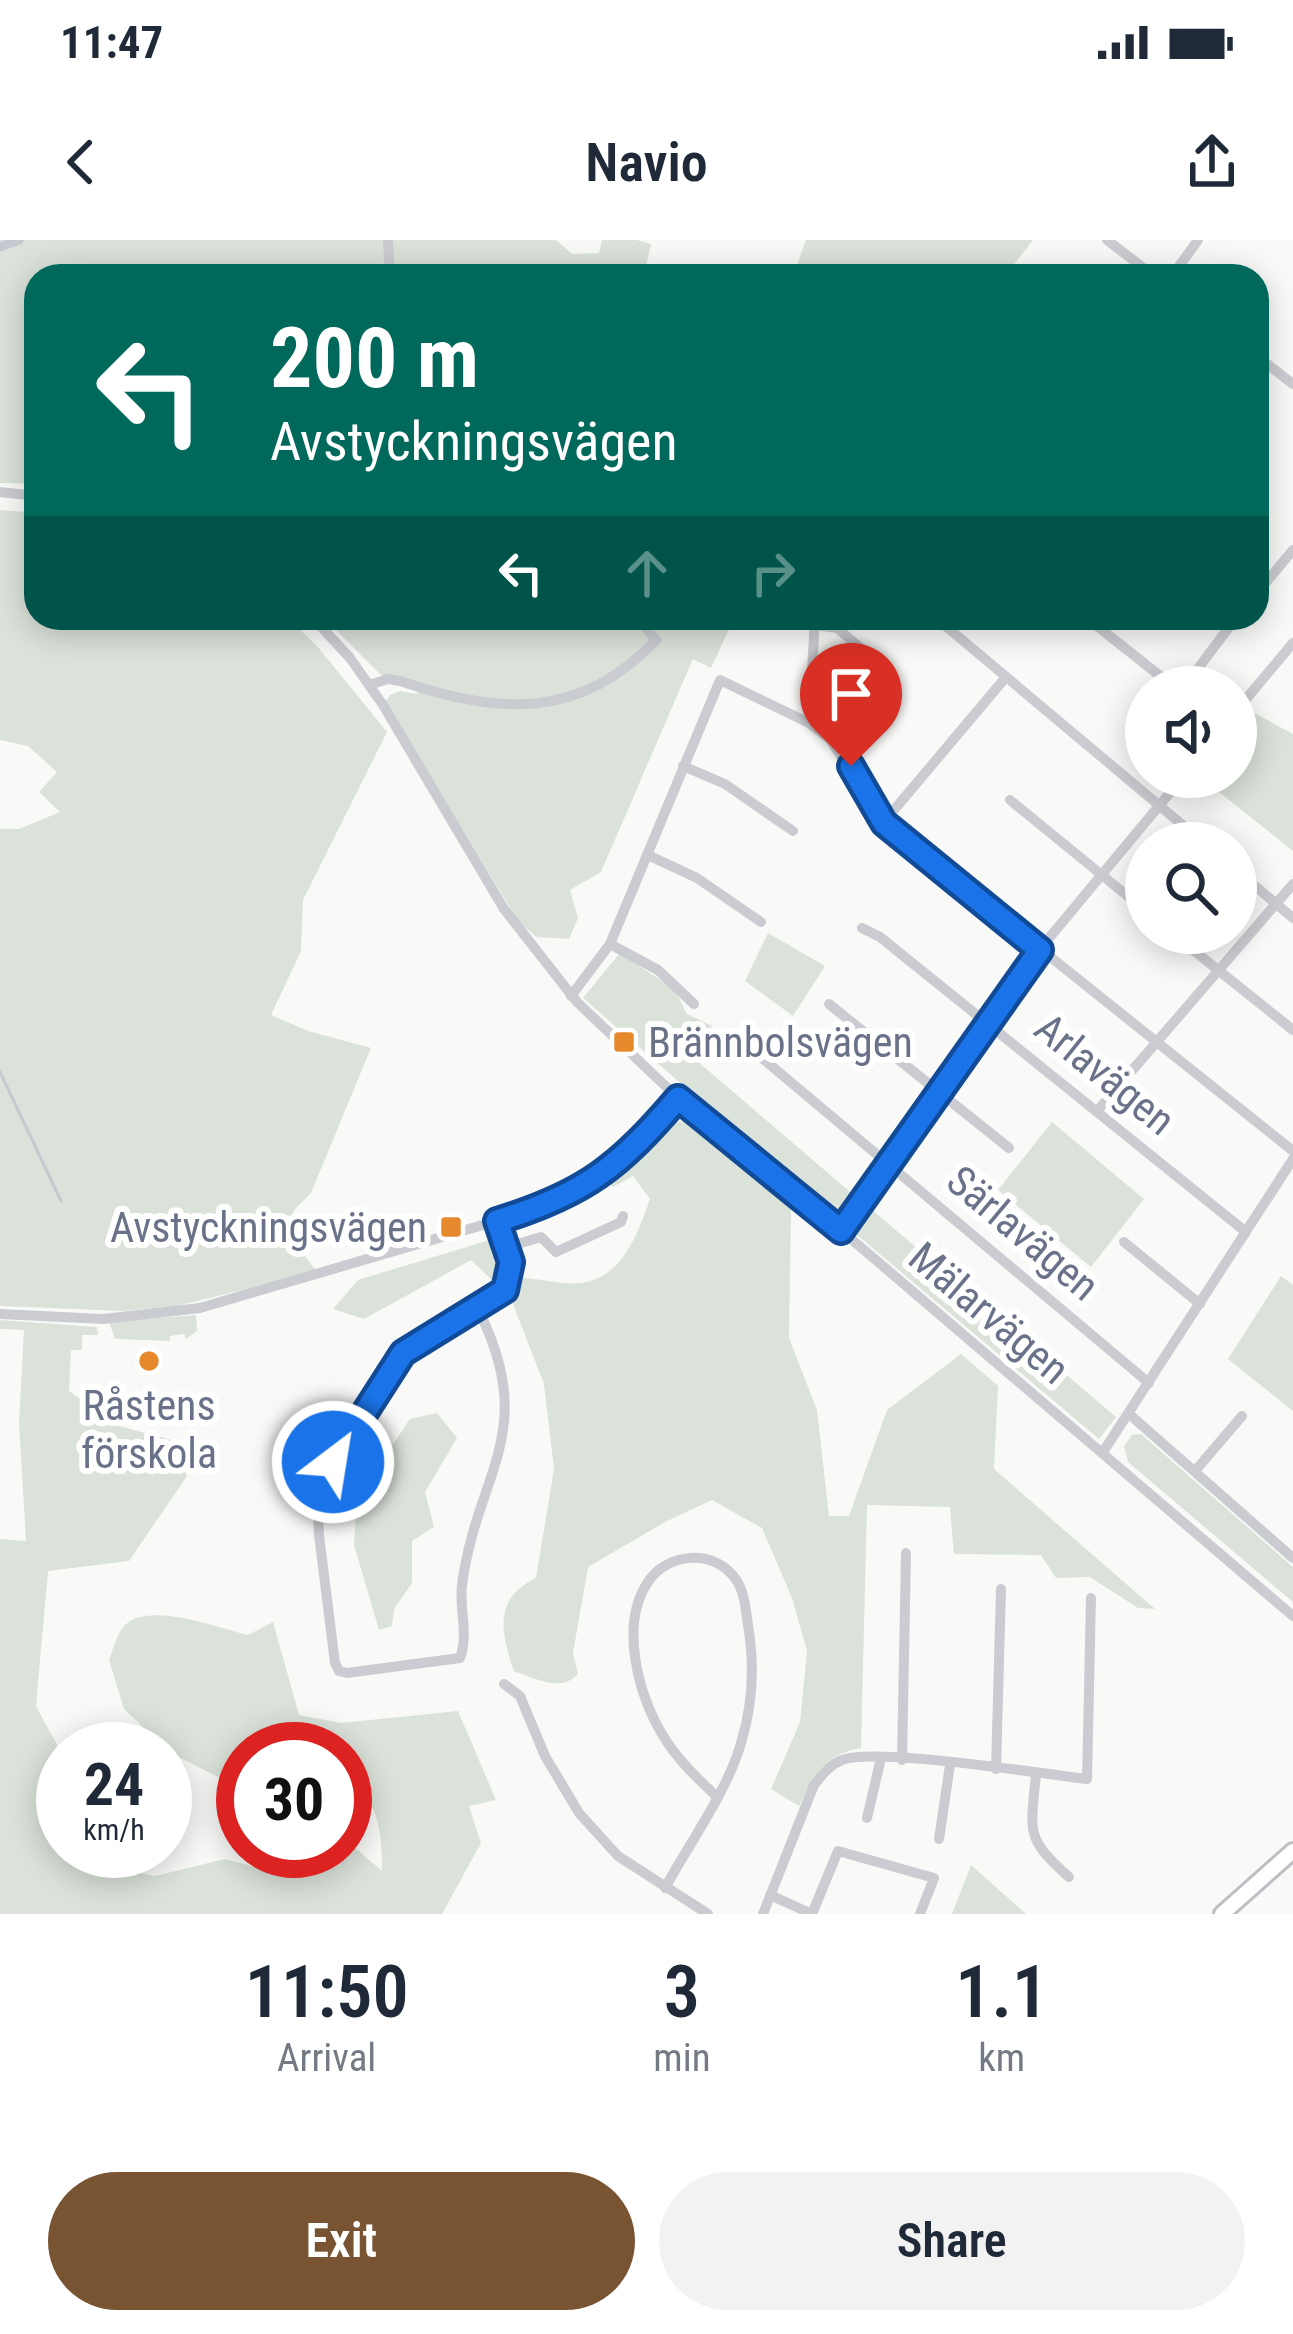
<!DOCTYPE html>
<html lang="en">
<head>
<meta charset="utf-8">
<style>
	:root { --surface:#fff; --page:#f2f2f3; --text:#1f2937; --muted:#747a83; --accent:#795432 }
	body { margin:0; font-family:"Roboto Condensed",sans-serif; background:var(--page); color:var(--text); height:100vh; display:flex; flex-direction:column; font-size:45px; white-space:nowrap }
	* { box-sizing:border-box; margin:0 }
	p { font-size:39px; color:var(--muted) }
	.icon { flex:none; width:66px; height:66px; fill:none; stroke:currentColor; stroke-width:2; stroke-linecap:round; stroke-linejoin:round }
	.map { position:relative; height:1674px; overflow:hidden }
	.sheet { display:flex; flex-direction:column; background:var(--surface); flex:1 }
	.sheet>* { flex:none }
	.banner { position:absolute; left:24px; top:24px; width:1245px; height:366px; border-radius:36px; box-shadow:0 6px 30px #0003; background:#00695c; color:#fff; overflow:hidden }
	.buttons { position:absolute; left:1125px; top:426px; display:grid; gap:24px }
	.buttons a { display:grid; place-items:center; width:132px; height:132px; border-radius:50%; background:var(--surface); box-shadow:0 6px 30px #0003; font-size:60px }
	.speed { position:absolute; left:36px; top:1482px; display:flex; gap:24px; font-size:60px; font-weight:700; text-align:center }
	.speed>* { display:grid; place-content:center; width:156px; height:156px; border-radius:50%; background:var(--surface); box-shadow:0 6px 30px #0003; line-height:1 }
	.speed small { font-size:30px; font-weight:400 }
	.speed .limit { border:18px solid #d22; background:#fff; color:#111 }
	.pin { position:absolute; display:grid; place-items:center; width:102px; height:102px; color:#fff; margin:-123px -51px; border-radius:50% 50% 50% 0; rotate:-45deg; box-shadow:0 0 12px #0007 }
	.pin .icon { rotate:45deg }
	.me { position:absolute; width:132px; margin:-66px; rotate:31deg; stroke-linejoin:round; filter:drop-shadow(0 0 9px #0008) }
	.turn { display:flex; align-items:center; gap:42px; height:252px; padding:0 48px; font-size:54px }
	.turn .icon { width:156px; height:156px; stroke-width:2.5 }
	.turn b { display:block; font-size:84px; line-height:102px }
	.lanes { display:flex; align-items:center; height:114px; padding:0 48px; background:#0003; justify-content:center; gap:60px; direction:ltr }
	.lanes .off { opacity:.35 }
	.eta { display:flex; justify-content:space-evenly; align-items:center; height:204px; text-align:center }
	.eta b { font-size:72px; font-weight:600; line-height:84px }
	.primary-button { display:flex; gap:24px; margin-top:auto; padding:24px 48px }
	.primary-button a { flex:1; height:138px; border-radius:72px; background:var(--accent); color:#fff; font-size:48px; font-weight:600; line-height:138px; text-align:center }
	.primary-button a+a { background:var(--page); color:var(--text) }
	.status { display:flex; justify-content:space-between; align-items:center; height:84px; padding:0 60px; background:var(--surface); direction:ltr }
	.status svg { height:33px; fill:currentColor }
	header { display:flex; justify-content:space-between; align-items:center; height:156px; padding:0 48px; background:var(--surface); font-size:54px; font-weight:600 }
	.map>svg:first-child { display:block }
</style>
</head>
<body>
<div class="status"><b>11:47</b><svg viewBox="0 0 49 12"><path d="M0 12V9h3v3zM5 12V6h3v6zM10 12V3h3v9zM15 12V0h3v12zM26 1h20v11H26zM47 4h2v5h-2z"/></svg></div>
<header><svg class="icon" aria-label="back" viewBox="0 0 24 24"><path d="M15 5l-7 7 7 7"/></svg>Navio<svg class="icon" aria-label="share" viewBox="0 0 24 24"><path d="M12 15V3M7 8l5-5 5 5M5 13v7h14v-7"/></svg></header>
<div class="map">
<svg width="1293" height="1674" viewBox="0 0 1293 1674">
	<rect width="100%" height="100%" fill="#f9faf8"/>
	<g fill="#dae2d9">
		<path d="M0 0H556L572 14 599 13 602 0H637L651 4 644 36H36V244L0 243Z"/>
		<path d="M806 0H1033L1005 36H798V22Z"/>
		<path d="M27 269 36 270V378H288L317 406 387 492 303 660 301 711 271 775 308 791 371 808 311 953 294 970 287 993 317 1032 176 1066 122 1071 0 1066V589H19L60 572 39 552 57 532 28 506 0 500V270L26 272Z"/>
		<path d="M324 378H734L711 428 693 419 601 632 570 650 578 678 569 699 536 697 518 681 385 462 390 455 400 451 418 454 410 439H390L381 435Z"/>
		<path d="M1247 469 1293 494V611L1200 537H1236V484Z"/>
		<path d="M768 693 825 726 793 776 745 741Z"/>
		<path d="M620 713 675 750 687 774 712 786 690 815 856 957 846 971 835 975 822 967 583 758Z"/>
		<path d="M678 867 664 893 674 882 689 881 791 969 789 1098 817 1170 829 1276H849L887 1170 961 1114 998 1146 994 1229 1155 1369 1138 1368 1090 1337 1056 1338 1041 1315 954 1314 950 1267 867 1265 861 1508C823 1515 815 1534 799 1566L771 1549 800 1482 807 1411 792 1358 762 1288 712 1260 665 1282 588 1327 573 1413 578 1434C561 1453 534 1438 514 1431 500 1391 494 1358 536 1338L554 1229 544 1144 511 1059 524 1038C542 1039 563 1045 581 1043 623 1038 638 992 650 959L633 936 613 947 607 942 539 976 537 971 613 931Z"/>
		<path d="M1052 882 1144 959 1091 1027 998 950Z"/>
		<path d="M865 964 1116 1177 1099 1199 856 994 855 980Z"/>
		<path d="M496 998 501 1035 497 1045 471 1020 364 1079 333 1069 358 1040Z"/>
		<path d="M1281 1036 1293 1045V1171L1228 1119Z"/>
		<path d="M196 1075 197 1091 186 1099 184 1094 170 1096V1101L115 1099 109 1082Z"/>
		<path d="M0 1080 97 1087 98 1095H82V1110H71L69 1151 119 1186 172 1200 187 1236 129 1321 48 1331 36 1466 63 1516V1611H95L96 1624 155 1636 225 1619 266 1630 291 1611H345V1599L382 1631C382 1594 380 1568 353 1541L345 1549V1509H243V1533L220 1538 169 1512 124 1469 109 1420C113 1410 117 1393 125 1385 151 1361 217 1388 248 1395L273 1382 299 1475 341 1483 458 1471 496 1560 469 1566 481 1603 442 1674H0V1299L26 1301 19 1183 24 1090 0 1089Z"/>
		<path d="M437 1173 457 1198 425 1252 434 1287 412 1301V1343L394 1369 392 1386 379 1390 354 1305 357 1259 410 1179Z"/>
		<path d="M1141 1194 1293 1327V1362L1128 1222 1124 1206 1132 1195Z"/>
		<path d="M971 1625 1026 1674H952Z"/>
	</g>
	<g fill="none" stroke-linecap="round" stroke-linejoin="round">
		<path stroke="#c5cad1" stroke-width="3" d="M0 832 61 961"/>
		<path stroke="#c5cad1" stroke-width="9" d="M0 7 19 0"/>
		<g stroke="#bdbfc4" stroke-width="20">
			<path id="major" d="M1222 1674 1293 1611"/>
		</g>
		<g stroke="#cbccd1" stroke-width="10">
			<path d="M388 0 390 36"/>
			<path d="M1107 0 1154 36"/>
			<path d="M1172 36 1198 0"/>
			<path d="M1257 116 1293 144"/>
			<path d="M0 252 36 256"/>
			<path d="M1257 353 1293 310"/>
			<path d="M313 378 350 418 383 465 504 669 577 762 678 858 850 998 1293 1376"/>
			<path d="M936 378 1204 603"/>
			<path d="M1087 378 1174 447"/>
			<path d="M815 385 837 388 870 416"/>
			<path d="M369 445 388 439 400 441C497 474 580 481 656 400L637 378"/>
			<path d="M1184 447 1236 378"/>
			<path d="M1236 471 1293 403"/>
			<path d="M809 483 815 378"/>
			<path d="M683 526 725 544 793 591"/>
			<path d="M1010 560 1146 671"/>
			<path d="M883 583 1006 437"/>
			<path d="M650 616 697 638 761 682"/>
			<path d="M1236 630 1293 678"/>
			<path d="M862 688 880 697 1246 992"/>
			<path d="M1172 693 1293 790"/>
			<path d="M610 704 658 730 694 764"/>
			<path d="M571 756 610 704 720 440 809 483 830 499 883 583 1293 911"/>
			<path d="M829 764 1009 908"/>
			<path d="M743 802 1149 1143"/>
			<path d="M1098 870 1293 644"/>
			<path d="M841 991 1040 709 1183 537"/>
			<path d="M1124 1002 1200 1064"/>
			<path d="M507 1007 541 997 556 1012 621 982 623 976"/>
			<path d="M478 1069C540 1193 477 1231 462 1345 459 1369 469 1394 460 1418L347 1433 339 1431 335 1423 319 1295 318 1278 325 1239 403 1113 505 1050 511 1022 497 981"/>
			<path d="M0 1074 103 1079 200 1068 551 965 611 929 678 858"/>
			<path d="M1129 1174 1293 1318"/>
			<path d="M1103 1212 1293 919"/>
			<path d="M1195 1231 1242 1176"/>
			<path d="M504 1444 520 1456 545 1516 579 1573 618 1616 708 1674"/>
			<path d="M902 1520 906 1313"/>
			<path d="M996 1529 1001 1349"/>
			<path d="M1036 1534C1031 1592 1024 1597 1069 1637"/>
			<path d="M867 1578 881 1518"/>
			<path d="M939 1599 950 1525"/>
			<path d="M665 1648C689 1604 728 1550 741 1503 753 1464 755 1426 748 1385 746 1372 745 1354 737 1341 715 1307 665 1312 646 1345 620 1388 639 1455 662 1494 676 1518 696 1537 716 1556"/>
			<path d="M770 1655 812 1674"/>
			<path d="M763 1674 814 1545C823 1534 829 1525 842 1520 876 1507 1042 1534 1087 1539L1091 1358"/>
			<path d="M812 1674 838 1611 934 1638 920 1674"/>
		</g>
		<use href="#major" stroke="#fff" stroke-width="14"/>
	</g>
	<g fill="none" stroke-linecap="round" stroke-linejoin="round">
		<g stroke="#114b97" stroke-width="30">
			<path id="route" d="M333 1222 403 1113 505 1050 511 1022 497 981C585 954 619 927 678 858L841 991 1040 710 884 583 851 526"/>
		</g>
		<use href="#route" stroke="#1a73e8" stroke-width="21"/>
	</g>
	<g fill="#e6882c" stroke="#fff" stroke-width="4.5">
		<rect x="612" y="790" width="24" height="24" rx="6"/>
		<rect x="439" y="975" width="24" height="24" rx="6"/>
		<circle cx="149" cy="1121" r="12"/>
	</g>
	<g text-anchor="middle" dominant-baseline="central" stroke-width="12" stroke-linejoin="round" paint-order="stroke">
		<g font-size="42" fill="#697289" stroke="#fff" text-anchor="start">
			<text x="648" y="802">Brännbolsvägen</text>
			<text x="427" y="987" text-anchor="end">Avstyckningsvägen</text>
			<text x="149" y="1165" text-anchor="middle">Råstens<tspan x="149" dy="48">förskola</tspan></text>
		</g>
		<g font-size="42" fill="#697289" stroke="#fff">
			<text transform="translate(1105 834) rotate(39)">Arlavägen</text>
			<text transform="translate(1023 993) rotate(40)">Särlavägen</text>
			<text transform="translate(989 1073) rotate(40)">Mälarvägen</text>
		</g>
	</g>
</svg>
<div class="buttons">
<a><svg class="icon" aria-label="sound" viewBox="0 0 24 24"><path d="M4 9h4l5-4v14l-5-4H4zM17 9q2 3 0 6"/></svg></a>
<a><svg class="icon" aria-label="search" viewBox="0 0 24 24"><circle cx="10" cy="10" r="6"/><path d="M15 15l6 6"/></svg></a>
</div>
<div class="speed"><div>24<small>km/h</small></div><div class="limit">30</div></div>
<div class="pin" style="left:851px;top:526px;background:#d93025"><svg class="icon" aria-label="arrive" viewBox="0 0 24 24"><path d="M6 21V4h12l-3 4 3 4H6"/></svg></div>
<svg class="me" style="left:333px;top:1222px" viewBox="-20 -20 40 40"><circle r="17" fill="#1a73e8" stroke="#fff" stroke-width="3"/><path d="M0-11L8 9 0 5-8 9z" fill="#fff"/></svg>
<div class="banner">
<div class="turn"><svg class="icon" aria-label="left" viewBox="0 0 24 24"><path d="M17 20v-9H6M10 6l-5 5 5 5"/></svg><div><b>200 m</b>Avstyckningsvägen</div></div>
<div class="lanes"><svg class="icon" aria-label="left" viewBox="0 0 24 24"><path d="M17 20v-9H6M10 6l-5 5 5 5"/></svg><svg class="icon off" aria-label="ahead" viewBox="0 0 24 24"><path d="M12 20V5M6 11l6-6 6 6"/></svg><svg class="icon off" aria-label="right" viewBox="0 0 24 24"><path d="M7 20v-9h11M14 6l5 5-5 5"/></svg></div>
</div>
</div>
<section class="sheet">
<div class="eta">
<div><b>11:50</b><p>Arrival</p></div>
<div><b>3</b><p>min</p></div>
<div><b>1.1</b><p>km</p></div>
</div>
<div class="primary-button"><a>Exit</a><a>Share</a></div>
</section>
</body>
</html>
